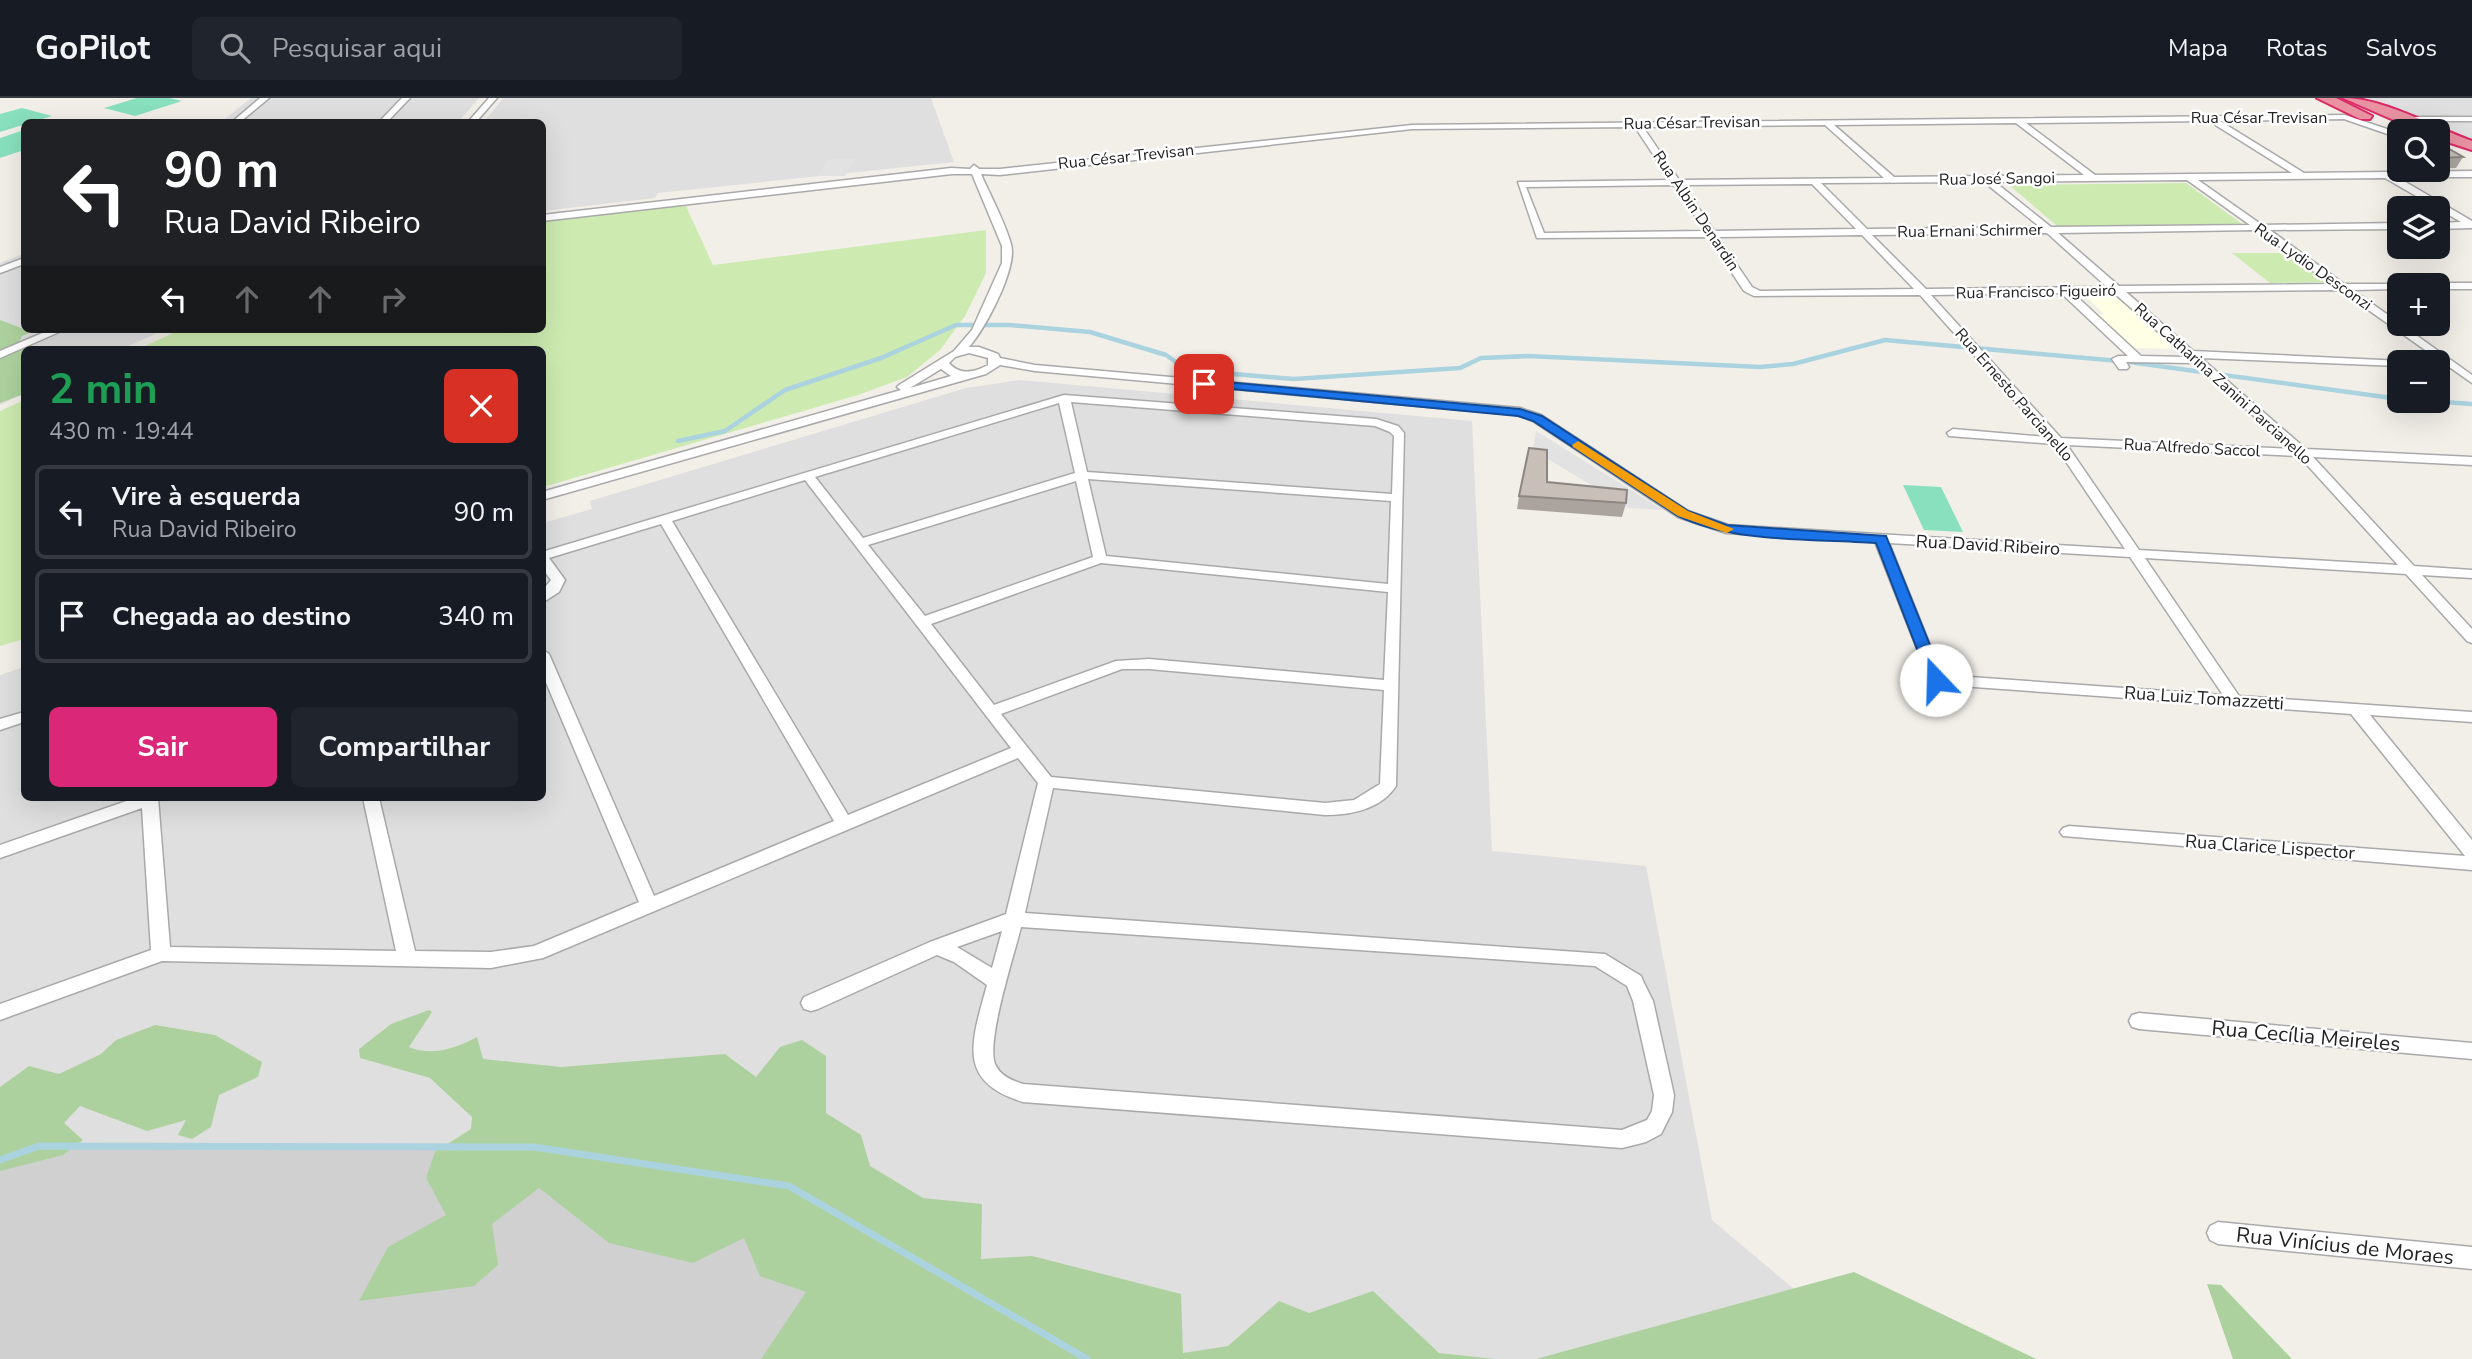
<!DOCTYPE html>
<html lang="pt">
<head>
<meta charset="utf-8">
<style>
	:root { --surface:#171b24; --page:#20242c; --text:#f1f3f6; --muted:#9ea1a6; --line:#363941; --accent:#db2777 }
	body { margin:0; font-family:"Nunito Sans",sans-serif; background:var(--page); color:var(--text); height:100vh; display:flex; flex-direction:column; font-size:26px; white-space:nowrap }
	* { box-sizing:border-box; margin:0 }
	p { font-size:23px; color:var(--muted) }
	.icon { flex:none; width:38px; height:38px; fill:none; stroke:currentColor; stroke-width:2; stroke-linecap:round; stroke-linejoin:round }
	.map { position:relative; flex:1; overflow:hidden }
	.drawer { position:absolute; left:21px; top:248px; width:525px; height:455px; display:flex; flex-direction:column; background:var(--surface); border-radius:10px; box-shadow:0 7px 28px #0002 }
	.drawer>* { flex:none }
	.top-card { position:absolute; left:21px; top:21px; width:525px; height:214px; border-radius:10px; box-shadow:0 7px 28px #0002; background:#202124; color:#fff; overflow:hidden }
	.fabs { position:absolute; left:2387px; top:21px; display:grid; gap:14px }
	.fabs a { display:grid; place-items:center; width:63px; height:63px; border-radius:10px; background:var(--surface); box-shadow:0 7px 28px #0002; font-size:35px }
	.pin { position:absolute; display:grid; place-items:center; width:60px; height:60px; color:#fff; margin:-30px; border-radius:14px; box-shadow:0 4px 10px #0006 }
	.me { position:absolute; width:77px; margin:-38px; rotate:339deg; stroke-linejoin:round; filter:drop-shadow(0 0 5px #0008) }
	.turn { display:flex; align-items:center; gap:24px; height:147px; padding:0 28px; font-size:32px }
	.turn .icon { width:91px; height:91px; stroke-width:2.5 }
	.turn b { display:block; font-size:49px; line-height:60px }
	.lanes { display:flex; align-items:center; height:66px; padding:0 28px; background:#0003; justify-content:center; gap:35px; direction:ltr }
	.lanes .off { opacity:.35 }
	.round { display:grid; place-items:center; flex:none; width:74px; height:74px; border-radius:10px; background:var(--page) }
	.summary { display:flex; align-items:center; justify-content:space-between; height:119px; padding:0 28px }
	h1 { font-size:42px; font-weight:700; line-height:52px; color:#1e9e55 }
	.action { display:flex; gap:14px; margin-top:auto; padding:14px 28px }
	.action a { flex:1; height:80px; border-radius:10px; background:var(--accent); color:#fff; font-size:28px; font-weight:700; line-height:80px; text-align:center }
	.action a+a { background:var(--page); color:var(--text) }
	ul { padding:0; list-style:none }
	li { display:flex; align-items:center; gap:21px; height:94px; margin:0 14px 10px; padding:0 14px; border:4px solid var(--line); border-radius:10px }
	li div { flex:1 }
	li b { display:block; font-size:26px }
	li em { font-style:normal }
	header { display:flex; align-items:center; gap:42px; box-sizing:border-box; height:98px; padding:0 35px; background:var(--surface); border-bottom:2px solid var(--line) }
	header strong { font-size:33px }
	nav { display:flex; gap:38px; margin-inline-start:auto; font-size:24px }
	.search { width:490px; height:63px; background:var(--page); display:flex; align-items:center; gap:18px; box-sizing:border-box; padding:0 24px; border-radius:10px; color:var(--muted); font-size:26px }
	.map>svg:first-child { display:block }
</style>
</head>
<body>
<header>
<strong>GoPilot</strong>
<div class="search"><svg class="icon" aria-label="search" viewBox="0 0 24 24"><circle cx="10" cy="10" r="6"/><path d="M15 15l6 6"/></svg>Pesquisar aqui</div>
<nav><a>Mapa</a><a>Rotas</a><a>Salvos</a></nav>
</header>
<div class="map">
<svg width="2472" height="1261" viewBox="0 0 2472 1261">
	<rect width="100%" height="100%" fill="#f2efe9"/>
	<g fill="#e0dfdf">
		<path d="M251 0H479L458 24H221Z"/>
		<path d="M503 0H931L954 64 658 95 655 100 543 113 542 24H484Z"/>
		<path d="M2350 0H2472V48L2438 36V33L2398 21Z"/>
		<path d="M24 155V231H166L120 252H24V295L0 307V165Z"/>
		<path d="M1020 282 1472 323 1492 753 1646 768 1712 1122 1877 1261H1087L0 1062V577L24 569V700H542L543 425 592 411 590 403 966 290Z"/>
	</g>
	<path fill="#ffffe5" d="M2114 196 2176 251 2129 250 2093 217 2104 216 2084 197Z"/>
	<path fill="#d0d0d0" d="M39 1048 534 1049 1087 1261H0V1062Z"/>
	<g fill="#cdebb0">
		<path d="M2186 85 2242 126 2057 128 2009 87Z"/>
		<path d="M685 106 713 167 986 132V175L965 218 940 252 907 279 858 297 543 389 542 252H136L182 231H542L543 123Z"/>
		<path d="M2232 155H2289L2333 184 2270 185Z"/>
		<path d="M24 302V541L0 548V313Z"/>
	</g>
	<g fill="#add19e">
		<path d="M0 222 32 234 22 238 18 246 58 252H24V296L0 305Z"/>
		<path d="M429 912 432 914 409 949C432 959 456 950 477 939L483 961 561 969 725 956 756 979 780 949 802 942 826 958V1015L861 1037 870 1068 923 1100 982 1106 981 1161 1032 1158 1181 1196 1183 1255 1228 1248 1279 1203 1309 1215 1373 1193 1439 1255 1495 1261H761L806 1194 760 1178 744 1140 693 1165 609 1145 539 1090 492 1126 498 1167 474 1188 359 1203 388 1149 446 1117 426 1080 435 1054 471 1031 472 1019 430 980 360 960 359 951 391 926Z"/>
		<path d="M155 927 215 937 262 964 258 979 219 997 211 1029 192 1041 178 1037 186 1022 147 1033 80 1008 64 1025 83 1042 63 1057 0 1073V989L29 968 59 976 101 956 116 942Z"/>
		<path d="M1854 1174 2036 1261H1536Z"/>
		<path d="M2207 1186 2221 1187 2292 1261H2233Z"/>
	</g>
	<g fill="#88e0be">
		<path d="M137 0H169L182 3 135 18 104 10Z"/>
		<path d="M22 10 52 18 0 34V16Z"/>
		<path d="M24 32V52L0 60V40Z"/>
		<path d="M1903 387 1941 389 1963 434 1924 432Z"/>
	</g>
	<g fill="#e2e2e2">
		<path d="M828 61H855L845 78H818Z"/>
		<path d="M1536 333 1663 412 1629 410 1533 352Z"/>
	</g>
	<g fill="none" stroke-linecap="round" stroke-linejoin="round">
		<g stroke="#aad3df" stroke-width="4.5">
			<path d="M2129 264 2399 301"/>
			<path d="M2429 303 2472 306"/>
			<path d="M678 343 725 333 785 292 881 260 956 227H1010L1090 234 1166 257 1187 272 1294 281 1460 270 1481 260 1529 258 1760 269 1793 266 1885 242 2119 263"/>
		</g>
		<path stroke="#aad3df" stroke-width="7" d="M0 1062 39 1048 534 1049 789 1088 1087 1261"/>
		<g stroke="#a9a9a9" stroke-width="3">
			<g id="street">
				<path d="M260 0H269L240 24H232Z"/>
				<path d="M402 0H410L387 24H379Z"/>
				<path d="M489 0H497L476 24H468Z"/>
				<path d="M2345 17 2399 35V40L2344 21 2220 23 2304 75 2472 73V79H2397L2472 123V130L2438 131V125L2461 124 2385 80 2198 82 2262 127 2399 125V131L2270 132 2344 186H2403L2399 191 2353 192 2472 277V285L2340 192 2126 194 2193 253 2403 263 2399 264V268L2201 260 2306 351 2472 359V367L2313 359 2414 468 2472 472V480L2422 477 2472 531V545L2467 543 2406 476 2145 460 2239 598 2472 614V624L2370 617 2472 742V772L2063 738 2060 734 2063 730 2069 728 2465 758 2351 616 1931 586 1875 444 1726 435 1678 419 1533 323 1518 317 1035 273 1000 267 986 276 542 402V394L901 292 897 289 899 287 954 253 972 232 1002 165V148L972 76H952L542 123V117L951 70 970 71 974 67 979 71H1000L1412 27ZM2209 23 2292 75 2095 77 2026 25ZM2016 25 2084 77 1894 79 1834 27ZM1825 27 1884 80 1679 82 1643 29ZM1635 29 1670 82 1518 84 1537 140 1708 139 1744 193 1754 198 1920 197 2047 339 1953 331 1947 335 1949 338 2054 346 2125 451 1728 427 1688 413 1541 317 1520 310 1035 267 1000 260 998 256 979 249H969C985 231 1018 170 1011 146 1004 122 991 99 981 76L1000 77 1412 31ZM2187 82 2250 127 2051 129 1995 84ZM1984 84 2040 129 1867 131 1821 85ZM1812 86 1856 131 1714 133 1683 87ZM1674 87 1705 133 1544 135 1526 89ZM2257 132 2331 186 2119 188 2058 135ZM2047 135 2107 189 1926 191 1872 137ZM1862 137 1914 191 1760 193 1752 189 1718 139ZM2061 195 2128 258H2118L2112 261 2119 271H2127L2129 269 2126 264 2194 265 2291 351 2061 340 1931 197ZM2073 195H2114L2187 259 2141 258ZM969 255 988 260V267C975 274 960 278 949 265L955 259ZM941 271 951 278 910 290ZM2067 347 2299 358 2398 467 2139 452ZM1889 445 2130 459 2223 597 1942 577Z"/>
				<path d="M2398 19H2472V23H2401Z"/>
				<path d="M24 160V166L0 175V169Z"/>
				<path d="M2438 185H2472V191H2438V187H2433Z"/>
				<path d="M52 231H66L0 260V253Z"/>
				<path d="M1064 297 1376 321 1398 328 1404 335 1396 688C1381 711 1351 717 1325 717L1053 690 1025 815 1605 856 1641 878 1643 883 1653 903 1674 997 1672 1014 1661 1036 1646 1044 1622 1050 1023 1004C955 983 972 943 987 887L954 864 937 857 818 911 811 913 804 911 801 905 804 899 930 844 1006 816 1038 685 1018 660 543 860 491 870 162 863 0 922V906L151 852 142 710 0 760V747L135 700H158L170 849 396 853 363 700H379L415 853 491 854 534 848 639 804 542 575V551L549 556 654 798 834 723 661 426 549 460 565 482 559 494 542 505V493L551 482 542 470V454ZM1071 304 1375 328 1390 334 1394 338 1392 396 1087 374ZM1059 305 1075 375 863 440 815 379ZM1088 381 1391 403 1388 486 1106 458ZM805 382 1011 650 848 717 672 423ZM1076 383 1093 459 925 518 868 447ZM1101 465 1388 494 1384 582 1149 561 1116 563 994 607 931 526ZM1122 571H1149L1384 592 1380 686 1354 702 1325 705 1051 679 1001 616ZM1021 829 1595 868 1627 888 1633 903 1654 997 1652 1013 1647 1022 1622 1032 1023 986C1013 983 1001 978 996 968 984 948 1015 855 1021 829ZM1002 833 992 870 957 849Z"/>
				<path d="M24 614V624L0 632V621Z"/>
				<path d="M2139 915 2472 945V961L2139 931 2132 929 2129 923 2132 917Z"/>
				<path d="M2218 1124 2472 1149V1171L2218 1146 2210 1142 2207 1135 2210 1128Z"/>
			</g>
		</g>
		<g stroke="#dc2a67" stroke-width="4">
			<g id="highway">
				<path d="M2317 0H2336L2372 18 2370 21H2360Z"/>
				<path d="M2343 0C2384 0 2433 29 2472 43V52L2438 41V33H2419Z"/>
			</g>
		</g>
		<use href="#street" fill="#fff" fill-rule="evenodd"/>
		<use href="#highway" fill="#e892a2" fill-rule="evenodd"/>
	</g>
	<g fill="#aba49e">
		<path d="M2438 48 2463 59 2456 70 2438 71Z"/>
		<path d="M1547 384 1626 405 1622 419 1517 411 1519 398Z"/>
	</g>
	<g fill="#c7bfb8" stroke="#8b8681" stroke-width="2">
		<path d="M2438 48H2444L2463 59 2438 60Z"/>
		<path d="M1529 350 1547 352V384L1627 392 1626 405 1519 398Z"/>
	</g>
	<path fill="#1a73e8" stroke="#114b97" stroke-width="2" d="M1204 282 1520 311 1542 318 1688 413 1727 427 1886 438 1944 582 1936 587 1929 582 1876 445C1811 440 1738 446 1678 418L1533 323 1518 318 1200 288V283Z"/>
	<path fill="#f59e0b" d="M1578 343 1688 413 1734 431 1727 435 1678 418 1573 349 1572 347Z"/>
	<g text-anchor="middle" dominant-baseline="central" stroke-width="5" stroke-linejoin="round" paint-order="stroke">
		<g font-size="16" fill="#222" stroke="#fff">
			<text x="2259" y="20">Rua César Trevisan</text>
			<text transform="translate(1692 25) rotate(-1)">Rua César Trevisan</text>
			<text transform="translate(1126 59) rotate(-6)">Rua César Trevisan</text>
			<text transform="translate(1997 81) rotate(-1)">Rua José Sangoi</text>
			<text transform="translate(1696 113) rotate(56)">Rua Albin Denardin</text>
			<text transform="translate(1970 133) rotate(-1)">Rua Ernani Schirmer</text>
			<text transform="translate(2313 169) rotate(35)">Rua Lydio Desconzi</text>
			<text transform="translate(2036 194) rotate(-1)">Rua Francisco Figueiró</text>
			<text transform="translate(2223 286) rotate(42)">Rua Catharina Zanini Parcianello</text>
			<text transform="translate(2014 297) rotate(49)">Rua Ernesto Parcianello</text>
			<text transform="translate(2192 350) rotate(3)">Rua Alfredo Saccol</text>
		</g>
		<g font-size="18" fill="#222" stroke="#fff">
			<text transform="translate(1988 447) rotate(3)">Rua David Ribeiro</text>
			<text transform="translate(2204 600) rotate(4)">Rua Luiz Tomazzetti</text>
			<text transform="translate(2270 749) rotate(4)">Rua Clarice Lispector</text>
		</g>
		<g font-size="21" fill="#222" stroke="#fff">
			<text transform="translate(2306 938) rotate(5)">Rua Cecília Meireles</text>
			<text transform="translate(2345 1148) rotate(6)">Rua Vinícius de Moraes</text>
		</g>
	</g>
</svg>
<div class="fabs">
<a><svg class="icon" aria-label="search" viewBox="0 0 24 24"><circle cx="10" cy="10" r="6"/><path d="M15 15l6 6"/></svg></a>
<a><svg class="icon" aria-label="layers" viewBox="0 0 24 24"><path d="M12 4l9 5-9 5-9-5zM3 14l9 5 9-5"/></svg></a>
<a>+</a>
<a>−</a>
</div>
<div class="pin" style="left:1204px;top:286px;background:#d93025"><svg class="icon" aria-label="arrive" viewBox="0 0 24 24"><path d="M6 21V4h12l-3 4 3 4H6"/></svg></div>
<svg class="me" style="left:1936px;top:582px" viewBox="-20 -20 40 40"><circle r="19" fill="#fff"/><path d="M0-13L10 11 0 6-10 11z" fill="#1a73e8"/></svg>
<div class="top-card">
<div class="turn"><svg class="icon" aria-label="left" viewBox="0 0 24 24"><path d="M17 20v-9H6M10 6l-5 5 5 5"/></svg><div><b>90 m</b>Rua David Ribeiro</div></div>
<div class="lanes"><svg class="icon" aria-label="left" viewBox="0 0 24 24"><path d="M17 20v-9H6M10 6l-5 5 5 5"/></svg><svg class="icon off" aria-label="ahead" viewBox="0 0 24 24"><path d="M12 20V5M6 11l6-6 6 6"/></svg><svg class="icon off" aria-label="ahead" viewBox="0 0 24 24"><path d="M12 20V5M6 11l6-6 6 6"/></svg><svg class="icon off" aria-label="right" viewBox="0 0 24 24"><path d="M7 20v-9h11M14 6l5 5-5 5"/></svg></div>
</div>
<section class="drawer">
<div class="summary"><div><h1>2 min</h1><p>430 m · 19:44</p></div><a class="round" style="background:#d93025;color:#fff"><svg class="icon" aria-label="close" viewBox="0 0 24 24"><path d="M6 6l12 12M18 6L6 18"/></svg></a></div>
<ul>
<li><svg class="icon" aria-label="left" viewBox="0 0 24 24"><path d="M17 20v-9H6M10 6l-5 5 5 5"/></svg><div><b>Vire à esquerda</b><p>Rua David Ribeiro</p></div><em>90 m</em></li>
<li><svg class="icon" aria-label="arrive" viewBox="0 0 24 24"><path d="M6 21V4h12l-3 4 3 4H6"/></svg><div><b>Chegada ao destino</b></div><em>340 m</em></li>
</ul>
<div class="action"><a>Sair</a><a>Compartilhar</a></div>
</section>
</div>
</body>
</html>
